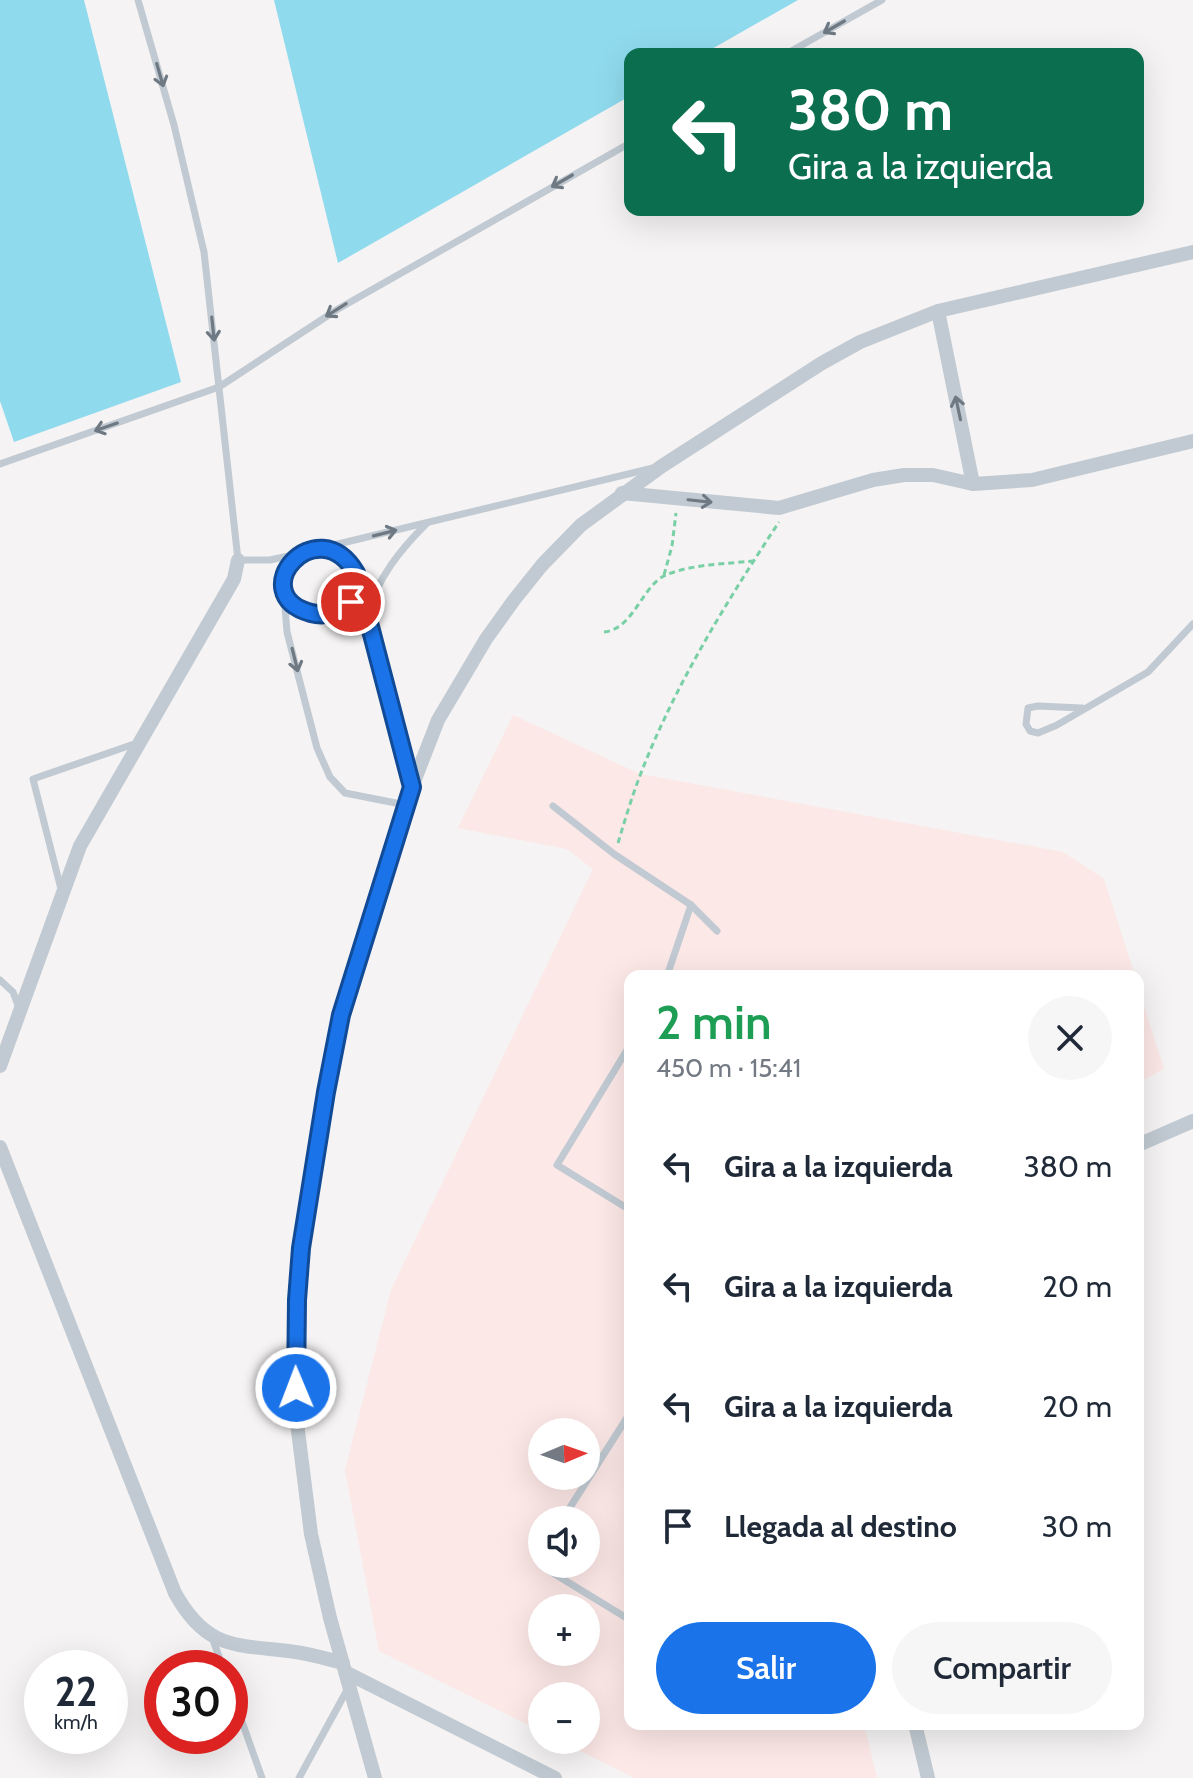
<!DOCTYPE html>
<html lang="es">
<head>
<meta charset="utf-8">
<style>
	:root { --surface:#fff; --page:#f6f6f7; --text:#1f2937; --muted:#747a83; --accent:#1a73e8 }
	body { margin:0; font-family:Cabin,sans-serif; background:var(--page); color:var(--text); height:100vh; display:flex; flex-direction:column; font-size:30px; white-space:nowrap }
	* { box-sizing:border-box; margin:0 }
	p { font-size:26px; color:var(--muted) }
	.icon { flex:none; width:44px; height:44px; fill:none; stroke:currentColor; stroke-width:2; stroke-linecap:round; stroke-linejoin:round }
	.map { position:relative; flex:1; overflow:hidden }
	.sheet { position:absolute; left:624px; top:970px; width:520px; height:760px; display:flex; flex-direction:column; background:var(--surface); border-radius:16px; box-shadow:0 8px 32px #0002 }
	.sheet>* { flex:none }
	.banner { position:absolute; left:624px; top:48px; width:520px; height:168px; border-radius:16px; box-shadow:0 8px 32px #0002; background:#0b6e4f; color:#fff; overflow:hidden }
	.needle { width:52px; rotate:88deg }
	.buttons { position:absolute; left:528px; top:1418px; display:grid; gap:16px }
	.buttons a { display:grid; place-items:center; width:72px; height:72px; border-radius:50%; background:var(--surface); box-shadow:0 8px 32px #0002; font-size:40px }
	.speed { position:absolute; left:24px; top:1650px; display:flex; gap:16px; font-size:40px; font-weight:700; text-align:center }
	.speed>* { display:grid; place-content:center; width:104px; height:104px; border-radius:50%; background:var(--surface); box-shadow:0 8px 32px #0002; line-height:1 }
	.speed small { font-size:20px; font-weight:400 }
	.speed .limit { border:12px solid #d22; background:#fff; color:#111 }
	.pin { position:absolute; display:grid; place-items:center; width:68px; height:68px; color:#fff; margin:-34px; border:4px solid #fff; border-radius:50%; box-shadow:0 2px 8px #0007 }
	.me { position:absolute; width:88px; margin:-44px; rotate:359deg; stroke-linejoin:round; filter:drop-shadow(0 0 6px #0008) }
	.turn { display:flex; align-items:center; gap:28px; height:168px; padding:0 32px; font-size:36px }
	.turn .icon { width:104px; height:104px; stroke-width:2.5 }
	.turn b { display:block; font-size:56px; line-height:68px }
	.round { display:grid; place-items:center; flex:none; width:84px; height:84px; border-radius:42px; background:var(--page) }
	.overview { display:flex; align-items:center; justify-content:space-between; height:136px; padding:0 32px }
	h1 { font-size:48px; font-weight:600; line-height:60px; color:#1e9e55 }
	.primary-button { display:flex; gap:16px; margin-top:auto; padding:16px 32px }
	.primary-button a { flex:1; height:92px; border-radius:48px; background:var(--accent); color:#fff; font-size:32px; font-weight:600; line-height:92px; text-align:center }
	.primary-button a+a { background:var(--page); color:var(--text) }
	ul { padding:0; list-style:none }
	li { display:flex; align-items:center; gap:24px; height:120px; padding:0 32px }
	li div { flex:1 }
	li b { display:block; font-size:30px }
	li em { font-style:normal }
	.map>svg:first-child { display:block }
</style>
</head>
<body>
<div class="map">
<svg width="1193" height="1778" viewBox="0 0 1193 1778">
	<rect width="100%" height="100%" fill="#f5f3f3"/>
	<g fill="#fce8e6" fill-rule="evenodd">
		<path d="M513 715 640 774 1063 852 1104 879 1135 976H630V1724H864L877 1778H635L558 1740H586V1696H542V1732L379 1651 345 1470 391 1290 593 869 567 849 458 828ZM542 1432H586V1476H542ZM542 1520H586V1564H542ZM542 1608H586V1652H542Z"/>
		<path d="M1138 987 1164 1069 1138 1083Z"/>
	</g>
	<g fill="#90daee">
		<path d="M0 0H84L181 382 14 442 0 401Z"/>
		<path d="M274 0H798L703 54H630V96L338 263Z"/>
	</g>
	<g fill="none" stroke-linecap="round" stroke-linejoin="round">
		<g stroke="#7ad0a6" stroke-width="3" stroke-dasharray="6 4" stroke-linecap="butt">
			<path d="M664 575 672 546 676 513"/>
			<path d="M604 632C634 629 642 585 666 575 692 564 726 564 753 561"/>
			<path d="M618 843C625 820 632 796 641 773 675 685 727 601 779 522"/>
		</g>
		<g stroke="#c1cad2" stroke-width="7">
			<path d="M138 0 174 125 204 252 238 560H270L302 553"/>
			<path d="M786 54 882 0"/>
			<path d="M0 464 219 387 338 309 630 143"/>
			<path d="M319 549C332 550 344 555 352 565 388 615 280 637 284 578 285 559 302 552 319 549Z"/>
			<path d="M309 551 653 468"/>
			<path d="M283 583 287 632 317 748 330 777 345 793 406 805"/>
			<path d="M360 588 411 785"/>
			<path d="M368 615C376 579 401 549 427 523"/>
			<path d="M1082 708 1038 706 1028 708 1026 724 1030 731 1038 733 1057 725 1148 672 1193 624"/>
			<path d="M553 806 614 854 691 905"/>
			<path d="M61 889 33 779 137 743"/>
			<path d="M667 976 691 905 717 931"/>
			<path d="M0 980 13 992 19 1008"/>
			<path d="M630 1045 557 1165 630 1210"/>
			<path d="M562 1520 630 1413"/>
			<path d="M547 1564 548 1570 625 1617H630"/>
			<path d="M212 1637 223 1668"/>
			<path d="M230 1688 262 1778"/>
			<path d="M299 1778 347 1690"/>
		</g>
		<g stroke="#c1cad2" stroke-width="14">
			<path d="M938 311 973 484"/>
			<path d="M622 493 779 508 873 480 904 475H933L973 484 1032 480 1193 441"/>
			<path d="M0 1066 80 846 234 579 238 560"/>
			<path d="M1138 1145 1193 1121"/>
			<path d="M0 1147 175 1593C207 1651 237 1644 295 1652 311 1654 327 1659 343 1663"/>
			<path d="M347 1673 555 1778"/>
			<path d="M915 1724 928 1778"/>
			<path d="M375 1778 330 1618 311 1534 296 1415 297 1300 308 1194 341 1015 412 787 438 720 486 639 514 600 542 565 581 525 662 466 822 363 860 342 938 311 1193 252"/>
		</g>
	</g>
	<defs><path id="oneway-shaft" d="M-6 0H5M1.5-3L5.5 0L1.5 3" fill="none" stroke-width="1.6" stroke-linecap="round" stroke-linejoin="round" transform="scale(2)"/></defs>
	<g stroke="#6e7983">
		<use href="#oneway-shaft" transform="translate(834 27) rotate(150)"/>
		<use href="#oneway-shaft" transform="translate(160 75) rotate(74)"/>
		<use href="#oneway-shaft" transform="translate(562 181) rotate(150)"/>
		<use href="#oneway-shaft" transform="translate(336 310) rotate(148)"/>
		<use href="#oneway-shaft" transform="translate(213 329) rotate(84)"/>
		<use href="#oneway-shaft" transform="translate(958 408) rotate(-102)"/>
		<use href="#oneway-shaft" transform="translate(106 427) rotate(161)"/>
		<use href="#oneway-shaft" transform="translate(700 501) rotate(6)"/>
		<use href="#oneway-shaft" transform="translate(385 533) rotate(-14)"/>
		<use href="#oneway-shaft" transform="translate(295 660) rotate(76)"/>
	</g>
	<g fill="none" stroke-linecap="round" stroke-linejoin="round">
		<g stroke="#114b97" stroke-width="20">
			<path id="route" d="M296 1388 297 1300 301 1248 326 1092 341 1015 412 787 356 573C317 507 242 594 311 613 326 617 341 612 351 602"/>
		</g>
		<use href="#route" stroke="#1a73e8" stroke-width="14"/>
	</g>
</svg>
<div class="buttons">
<a><svg class="needle" viewBox="-14 -14 28 28"><path d="M0-13l5 13h-10z" fill="#e53935"/><path d="M0 13l5-13h-10z" fill="#747a83"/></svg></a>
<a><svg class="icon" aria-label="sound" viewBox="0 0 24 24"><path d="M4 9h4l5-4v14l-5-4H4zM17 9q2 3 0 6"/></svg></a>
<a>+</a>
<a>−</a>
</div>
<div class="speed"><div>22<small>km/h</small></div><div class="limit">30</div></div>
<div class="pin" style="left:351px;top:602px;background:#d93025"><svg class="icon" aria-label="arrive" viewBox="0 0 24 24"><path d="M6 21V4h12l-3 4 3 4H6"/></svg></div>
<svg class="me" style="left:296px;top:1388px" viewBox="-20 -20 40 40"><circle r="17" fill="#1a73e8" stroke="#fff" stroke-width="3"/><path d="M0-11L8 9 0 5-8 9z" fill="#fff"/></svg>
<div class="banner">
<div class="turn"><svg class="icon" aria-label="left" viewBox="0 0 24 24"><path d="M17 20v-9H6M10 6l-5 5 5 5"/></svg><div><b>380 m</b>Gira a la izquierda</div></div>
</div>
<section class="sheet">
<div class="overview"><div><h1>2 min</h1><p>450 m · 15:41</p></div><a class="round"><svg class="icon" aria-label="close" viewBox="0 0 24 24"><path d="M6 6l12 12M18 6L6 18"/></svg></a></div>
<ul>
<li><svg class="icon" aria-label="left" viewBox="0 0 24 24"><path d="M17 20v-9H6M10 6l-5 5 5 5"/></svg><div><b>Gira a la izquierda</b></div><em>380 m</em></li>
<li><svg class="icon" aria-label="left" viewBox="0 0 24 24"><path d="M17 20v-9H6M10 6l-5 5 5 5"/></svg><div><b>Gira a la izquierda</b></div><em>20 m</em></li>
<li><svg class="icon" aria-label="left" viewBox="0 0 24 24"><path d="M17 20v-9H6M10 6l-5 5 5 5"/></svg><div><b>Gira a la izquierda</b></div><em>20 m</em></li>
<li><svg class="icon" aria-label="arrive" viewBox="0 0 24 24"><path d="M6 21V4h12l-3 4 3 4H6"/></svg><div><b>Llegada al destino</b></div><em>30 m</em></li>
</ul>
<div class="primary-button"><a>Salir</a><a>Compartir</a></div>
</section>
</div>
</body>
</html>
